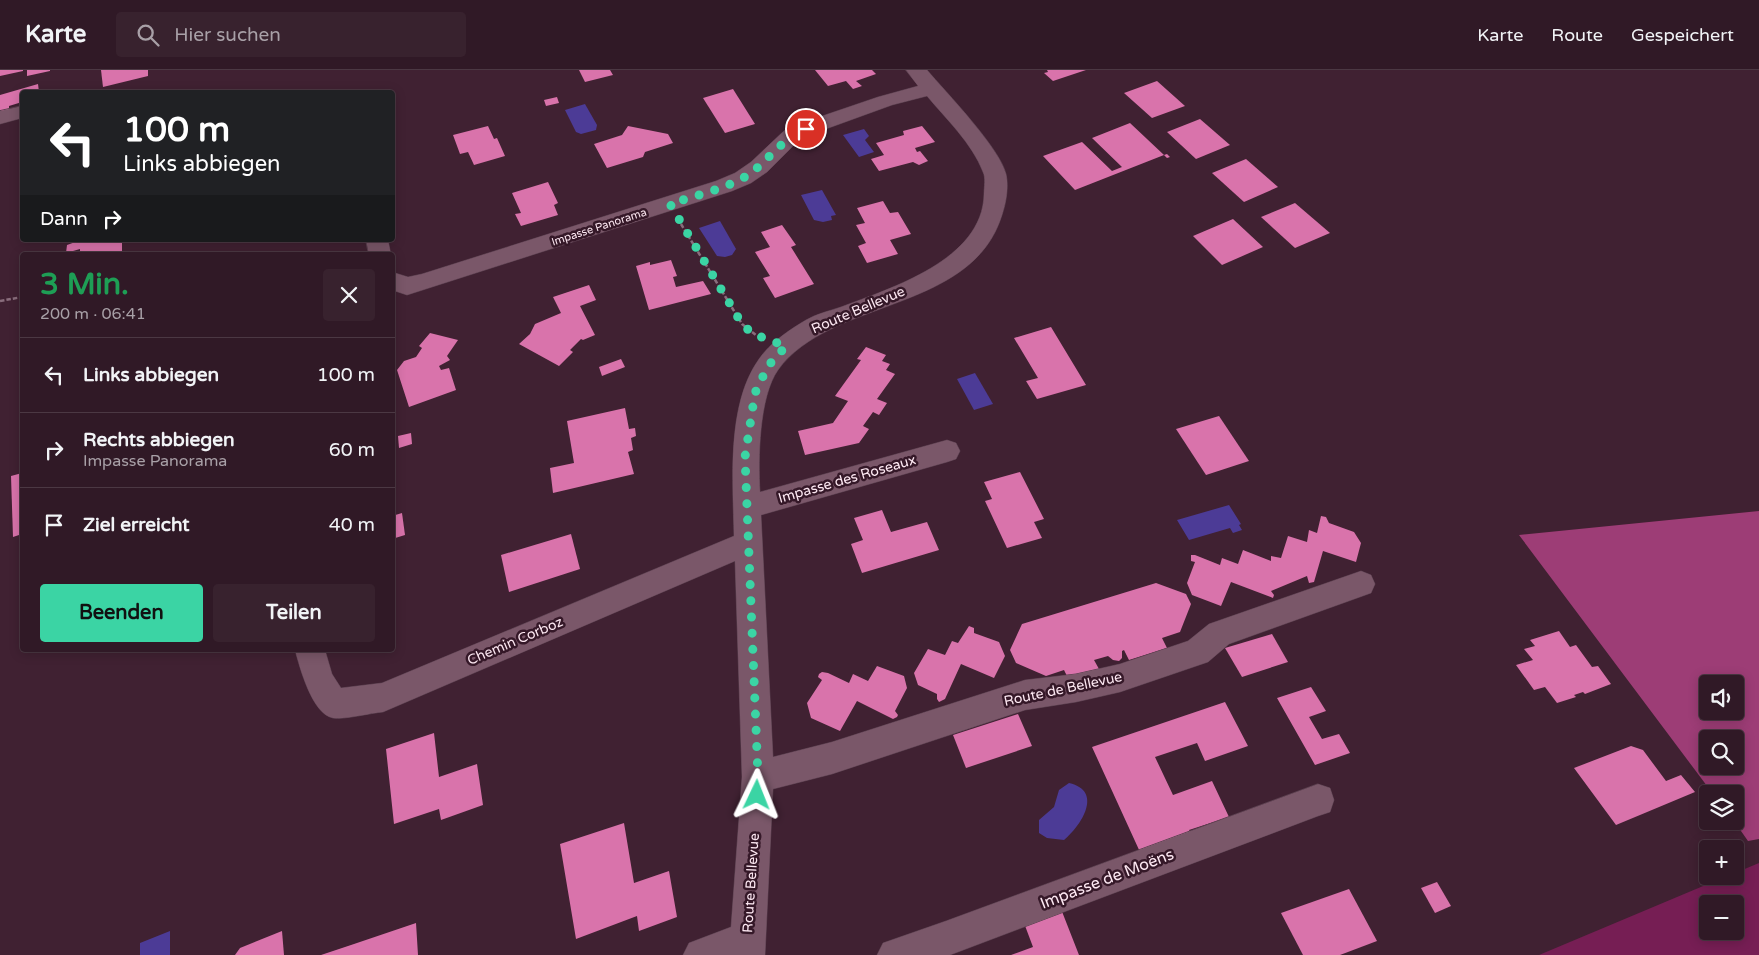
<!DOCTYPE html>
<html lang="de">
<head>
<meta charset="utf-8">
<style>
	:root { --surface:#301926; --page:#38222e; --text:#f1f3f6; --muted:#a8a0a7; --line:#4b3843; --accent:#3bd4a4 }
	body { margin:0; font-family:"Varela Round",sans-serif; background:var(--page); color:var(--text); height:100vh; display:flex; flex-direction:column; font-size:19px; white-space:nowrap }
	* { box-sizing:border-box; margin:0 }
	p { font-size:16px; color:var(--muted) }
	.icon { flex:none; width:28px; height:28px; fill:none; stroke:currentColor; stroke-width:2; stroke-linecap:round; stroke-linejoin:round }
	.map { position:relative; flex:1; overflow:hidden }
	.drawer { position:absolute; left:20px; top:182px; width:375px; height:400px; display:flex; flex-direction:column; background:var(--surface); border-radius:5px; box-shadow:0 2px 12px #0003,0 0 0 1px var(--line) }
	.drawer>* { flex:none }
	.top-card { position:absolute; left:20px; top:20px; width:375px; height:152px; border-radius:5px; box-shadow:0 2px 12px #0003,0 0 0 1px var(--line); background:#202124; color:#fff; overflow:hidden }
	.buttons { position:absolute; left:1699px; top:605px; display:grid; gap:10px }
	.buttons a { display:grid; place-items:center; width:45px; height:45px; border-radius:5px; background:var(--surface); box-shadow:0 2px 12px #0003,0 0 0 1px var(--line); font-size:25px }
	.pin { position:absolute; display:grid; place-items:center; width:42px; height:42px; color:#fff; margin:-21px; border:2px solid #fff; border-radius:50%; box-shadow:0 1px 5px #0007 }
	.me { position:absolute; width:55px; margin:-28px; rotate:2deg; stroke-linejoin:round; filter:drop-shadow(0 0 4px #0008) }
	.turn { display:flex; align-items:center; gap:18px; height:105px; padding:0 20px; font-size:22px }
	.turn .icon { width:65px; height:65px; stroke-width:2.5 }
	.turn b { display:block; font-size:35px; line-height:42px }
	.then { display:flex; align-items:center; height:48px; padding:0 20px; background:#0003; gap:10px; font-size:19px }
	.round { display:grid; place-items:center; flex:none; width:52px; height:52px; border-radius:5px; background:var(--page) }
	.overview { display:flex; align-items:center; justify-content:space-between; height:85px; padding:0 20px }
	h1 { font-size:30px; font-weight:800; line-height:38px; color:#1e9e55 }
	.primary-button { display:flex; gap:10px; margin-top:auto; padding:10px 20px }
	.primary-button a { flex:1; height:58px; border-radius:5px; background:var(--accent); color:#111; font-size:20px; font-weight:800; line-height:58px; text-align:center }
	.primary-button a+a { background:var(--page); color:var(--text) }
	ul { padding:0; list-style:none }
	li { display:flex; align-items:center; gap:15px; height:75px; padding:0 20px; border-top:1px solid var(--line) }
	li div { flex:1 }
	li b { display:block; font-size:19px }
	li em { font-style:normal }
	header { display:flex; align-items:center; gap:30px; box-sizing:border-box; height:70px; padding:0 25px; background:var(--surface); border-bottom:1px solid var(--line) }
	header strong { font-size:24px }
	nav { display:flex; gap:28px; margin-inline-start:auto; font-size:18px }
	.search { width:350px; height:45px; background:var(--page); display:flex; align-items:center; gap:12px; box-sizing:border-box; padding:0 18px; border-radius:5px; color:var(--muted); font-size:19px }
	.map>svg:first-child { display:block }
</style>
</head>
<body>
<header>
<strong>Karte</strong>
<div class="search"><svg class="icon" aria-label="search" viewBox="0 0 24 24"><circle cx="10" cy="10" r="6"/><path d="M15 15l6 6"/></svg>Hier suchen</div>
<nav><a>Karte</a><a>Route</a><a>Gespeichert</a></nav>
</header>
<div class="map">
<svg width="1759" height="885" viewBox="0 0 1759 885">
	<rect width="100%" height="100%" fill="#402132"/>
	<path fill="#761e54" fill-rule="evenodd" d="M1759 793V885H1539L1727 806H1735V803ZM1708 834H1735V861H1708Z"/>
	<path fill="#9d3d76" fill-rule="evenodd" d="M1759 441V769L1748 771 1734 751 1735 724H1713L1519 465ZM1708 614H1735V641H1708ZM1708 669H1735V696H1708Z"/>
	<g fill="#4c3b96">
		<path d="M585 34 597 55 596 60 581 64 576 62 565 40Z"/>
		<path d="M864 59 869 66 865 70 874 82 859 87 843 65Z"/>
		<path d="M822 120 836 145 831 146 832 150 823 152 814 150 801 125Z"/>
		<path d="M720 151 736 179 732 185 725 187 717 186 699 158Z"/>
		<path d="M975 303 993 334 974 340 957 309Z"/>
		<path d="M1229 435 1241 454 1239 455 1242 460 1233 463 1230 458 1189 470 1177 450Z"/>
		<path d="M1069 713C1104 721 1081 756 1064 770L1047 768 1039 763V750L1054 737 1059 720Z"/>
		<path d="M170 861V885H140V873Z"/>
	</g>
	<g fill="#d973ab">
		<path d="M0 0H23V1L0 6Z"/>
		<path d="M27 0H50V1L27 6Z"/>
		<path d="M101 0H148V6L103 17Z"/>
		<path d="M579 0H610L613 5 585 12Z"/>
		<path d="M815 0H872L876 4 856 11 862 16 853 19 846 11 828 16Z"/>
		<path d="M1047 0H1086L1053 11 1044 3 1048 2Z"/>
		<path d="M1157 11 1185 36 1152 48 1124 23Z"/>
		<path d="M38 14 39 22H22V32L9 36V40L0 43V25Z"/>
		<path d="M733 19 755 54 725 63 703 28Z"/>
		<path d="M557 27 559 33 546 36 544 30Z"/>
		<path d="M1200 49 1230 75 1196 89 1167 62Z"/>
		<path d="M1130 53 1164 85 1167 84 1170 87 1167 88 1164 85 1075 120 1043 86 1082 72 1112 101 1122 97 1092 68Z"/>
		<path d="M488 56 494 69 497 68 505 86 474 95 468 82 460 84 453 65Z"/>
		<path d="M628 56 668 64 673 73 645 82 643 87 607 98 594 74 622 65Z"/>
		<path d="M922 56 935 72 915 78 917 82 920 81 928 91 919 95 913 92 879 101 871 89 884 85 876 73 904 65 903 61Z"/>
		<path d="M1246 89 1278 117 1244 132 1212 103Z"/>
		<path d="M548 112 558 133 554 135 558 145 521 156 515 144 521 143 512 123Z"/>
		<path d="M883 131 890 143 898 142 911 164 890 170 898 184 867 193 858 176 866 173 856 155 865 153 857 138Z"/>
		<path d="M1295 133 1330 163 1295 178 1261 147Z"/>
		<path d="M1233 149 1263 177 1222 195 1193 166Z"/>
		<path d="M782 155 796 175 791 177 814 214 775 228 763 208 770 206 755 182 770 177 761 162Z"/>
		<path d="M81 170H122V183L80 185V179L66 183 67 175Z"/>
		<path d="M671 190 677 206 673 207 676 217 703 211 711 224 649 240 636 196 650 192V195Z"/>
		<path d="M589 215 596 230 580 236 595 265 583 270 581 269 570 280 573 282 559 296 519 274 530 264 535 254 561 243 553 227Z"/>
		<path d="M1051 257 1086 315 1037 329 1026 311 1038 308 1014 268Z"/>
		<path d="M430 263 458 270 447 286 450 290 439 296 441 300 449 298 456 320 409 337 397 300 404 291 416 287 422 278 419 276Z"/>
		<path d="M866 277 886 285 882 291 890 294 886 300 895 304 877 329 887 333 879 345 873 342 863 356 869 359 859 373 805 385 798 361 833 353 848 331 835 326 861 290 857 289Z"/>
		<path d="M621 289 625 297 602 306 599 297Z"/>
		<path d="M625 338 629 359 635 358 636 366 631 368 633 380 628 382 634 404 553 423 550 398 574 393 567 351Z"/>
		<path d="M1219 346 1249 391 1206 405 1176 359Z"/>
		<path d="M411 363 412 374 399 378 398 366Z"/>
		<path d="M1020 402 1044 449 1034 452 1042 468 1007 478 985 431 992 429 984 412Z"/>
		<path d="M22 403V464L13 467 11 406Z"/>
		<path d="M882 440 891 462 927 452 939 480 862 503 851 474 863 470 854 448Z"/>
		<path d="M402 443 405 465 392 469V446Z"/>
		<path d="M1321 446 1326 447 1329 453 1354 462 1361 473 1356 492 1323 481 1314 512 1309 513 1307 506 1271 521 1274 525 1273 528 1231 512 1221 536 1192 525 1187 513 1195 492 1191 491V485H1195L1220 495 1222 488 1238 494 1243 480 1271 491V486L1281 488 1288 466 1307 472 1309 460 1317 463Z"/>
		<path d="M571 464 580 499 509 522 501 485Z"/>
		<path d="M1156 513 1186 524 1191 534 1180 562 1162 568 1167 578 1129 590 1124 580 1122 581V588L1119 591 1113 590 1108 586 1094 590 1099 599 1069 610 1064 600 1046 606 1016 593 1010 580 1022 554Z"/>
		<path d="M969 556 974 558V563L999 572 1005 586 994 608 961 594 945 629 939 632 937 629V624L918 615 914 603 928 579 945 585 952 571 958 573Z"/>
		<path d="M1559 561 1570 577 1576 575 1592 597 1598 596 1611 614 1585 624 1583 622 1574 625 1576 627 1557 633 1545 617 1534 620 1516 595 1533 590 1524 579 1535 576 1530 570Z"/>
		<path d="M1272 564 1288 592 1242 607 1225 578Z"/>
		<path d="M877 596 904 606 907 618 895 641 898 645 897 647 893 649 857 631 840 661 811 648 807 633 822 610 818 607 819 604 822 602 828 603 849 613 853 604 868 611Z"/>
		<path d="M1311 617 1326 641 1309 647 1322 669 1339 664 1350 683 1315 695 1277 628Z"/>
		<path d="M1225 632 1248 676 1205 691 1197 673 1155 687 1173 725 1212 711 1229 747 1189 760 1191 764 1140 782 1092 677Z"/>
		<path d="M1018 644 1032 676 966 698 953 665Z"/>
		<path d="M434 663 439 707 477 694 483 735 441 750 439 739 394 754 386 679Z"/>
		<path d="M1631 676 1643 680 1666 711 1681 705 1695 722 1616 755 1574 698Z"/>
		<path d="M624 753 634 813 669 801 677 847 639 861 637 846 576 869 560 774Z"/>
		<path d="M1437 812 1451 836 1435 843 1421 818Z"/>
		<path d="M1349 819 1377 871 1340 885H1303L1281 843Z"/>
		<path d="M1061 839 1079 885H1011L1033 877 1024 853Z"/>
		<path d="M416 853 418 885H321L354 874Z"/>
		<path d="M282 861 284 885H235L240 878Z"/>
	</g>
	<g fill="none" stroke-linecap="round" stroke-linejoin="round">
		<g stroke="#593f4e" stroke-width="1">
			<g id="minor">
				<path d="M906 0H927C945 21 1000 78 1006 104 1009 117 1006 133 1002 145 972 243 830 228 778 300 759 327 758 389 760 422L947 370 956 373 960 381 956 389 947 392 761 445 773 687 832 672 1025 610 1076 604 1120 594 1188 571 1209 554 1361 501 1371 505 1375 514 1371 523 1229 574 1208 592 1120 622 1076 632 1025 640 832 704 773 719 765 885H683L689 873 731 857 742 707 735 491 383 642C371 643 343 650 333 648 312 644 300 598 295 580H325L332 604 341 618 382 613 734 466C733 412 726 335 759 289 770 273 789 260 806 250 816 244 829 241 841 237 891 218 983 190 984 124 984 117 986 108 983 102 972 73 946 49 927 26L892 35 801 68 767 102 751 113 732 121 407 225 392 220V202L408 207 422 204 716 111 735 103 751 92 787 58 878 27 918 16Z"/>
				<path d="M22 36V48L0 54V41Z"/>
				<path d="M366 170H388L391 185H369Z"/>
				<path d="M1318 714 1330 718 1334 730 1330 742 1318 746 950 885H877L883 873 946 851Z"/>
			</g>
		</g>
		<g stroke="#896d7c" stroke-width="2.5" stroke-dasharray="4.5 2" stroke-linecap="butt">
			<path d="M681 154 742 254 757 266"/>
			<path d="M0 231 22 227"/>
		</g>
		<use href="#minor" fill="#7a5769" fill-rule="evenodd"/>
	</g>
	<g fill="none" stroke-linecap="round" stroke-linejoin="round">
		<path stroke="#3bd4a4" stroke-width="9" stroke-dasharray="0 16.2" d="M757 725 758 707 745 387 755 323 768 296 786 276 753 264 742 254 670 134C694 126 721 120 743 108 766 95 780 69 806 59"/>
	</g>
	<g text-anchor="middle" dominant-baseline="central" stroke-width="5" stroke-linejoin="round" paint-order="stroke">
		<g font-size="11" fill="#fde8f2" stroke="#351828">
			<text transform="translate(599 157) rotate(-18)">Impasse Panorama</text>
		</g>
		<g font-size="14" fill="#fde8f2" stroke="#351828">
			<text transform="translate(858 240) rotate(-23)">Route Bellevue</text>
			<text transform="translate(847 409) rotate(-16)">Impasse des Roseaux</text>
			<text transform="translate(515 571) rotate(-23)">Chemin Corboz</text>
			<text transform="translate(1063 619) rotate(-12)">Route de Bellevue</text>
			<text transform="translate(751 813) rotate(-86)">Route Bellevue</text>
		</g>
		<g font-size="16" fill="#fde8f2" stroke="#351828">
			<text transform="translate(1107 809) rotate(-21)">Impasse de Moëns</text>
		</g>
	</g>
</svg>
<div class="buttons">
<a><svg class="icon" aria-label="sound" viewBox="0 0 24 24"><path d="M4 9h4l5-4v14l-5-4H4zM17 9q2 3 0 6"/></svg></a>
<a><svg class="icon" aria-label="search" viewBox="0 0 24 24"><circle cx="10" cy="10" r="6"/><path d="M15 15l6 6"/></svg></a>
<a><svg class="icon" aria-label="layers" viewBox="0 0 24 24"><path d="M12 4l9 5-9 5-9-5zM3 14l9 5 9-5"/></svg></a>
<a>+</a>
<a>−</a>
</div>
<div class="pin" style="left:806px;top:59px;background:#d93025"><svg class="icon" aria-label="arrive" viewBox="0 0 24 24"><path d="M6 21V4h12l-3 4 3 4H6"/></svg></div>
<svg class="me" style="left:757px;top:725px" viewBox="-20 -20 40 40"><path d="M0-17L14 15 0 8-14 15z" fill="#3bd4a4" stroke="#fff" stroke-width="4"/></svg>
<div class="top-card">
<div class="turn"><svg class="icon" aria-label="left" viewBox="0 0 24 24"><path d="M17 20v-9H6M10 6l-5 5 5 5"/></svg><div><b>100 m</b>Links abbiegen</div></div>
<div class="then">Dann<svg class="icon" aria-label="right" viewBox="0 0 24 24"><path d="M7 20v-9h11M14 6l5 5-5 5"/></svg></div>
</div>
<section class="drawer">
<div class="overview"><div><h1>3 Min.</h1><p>200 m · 06:41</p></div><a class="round"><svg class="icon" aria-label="close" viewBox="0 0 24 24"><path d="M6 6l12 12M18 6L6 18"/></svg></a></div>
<ul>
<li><svg class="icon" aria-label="left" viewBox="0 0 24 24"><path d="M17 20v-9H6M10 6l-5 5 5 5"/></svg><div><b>Links abbiegen</b></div><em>100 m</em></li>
<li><svg class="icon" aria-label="right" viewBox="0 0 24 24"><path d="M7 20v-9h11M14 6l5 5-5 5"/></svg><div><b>Rechts abbiegen</b><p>Impasse Panorama</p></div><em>60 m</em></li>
<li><svg class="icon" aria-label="arrive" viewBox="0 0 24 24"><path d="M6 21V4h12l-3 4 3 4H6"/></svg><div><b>Ziel erreicht</b></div><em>40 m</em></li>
</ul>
<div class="primary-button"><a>Beenden</a><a>Teilen</a></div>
</section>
</div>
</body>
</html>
